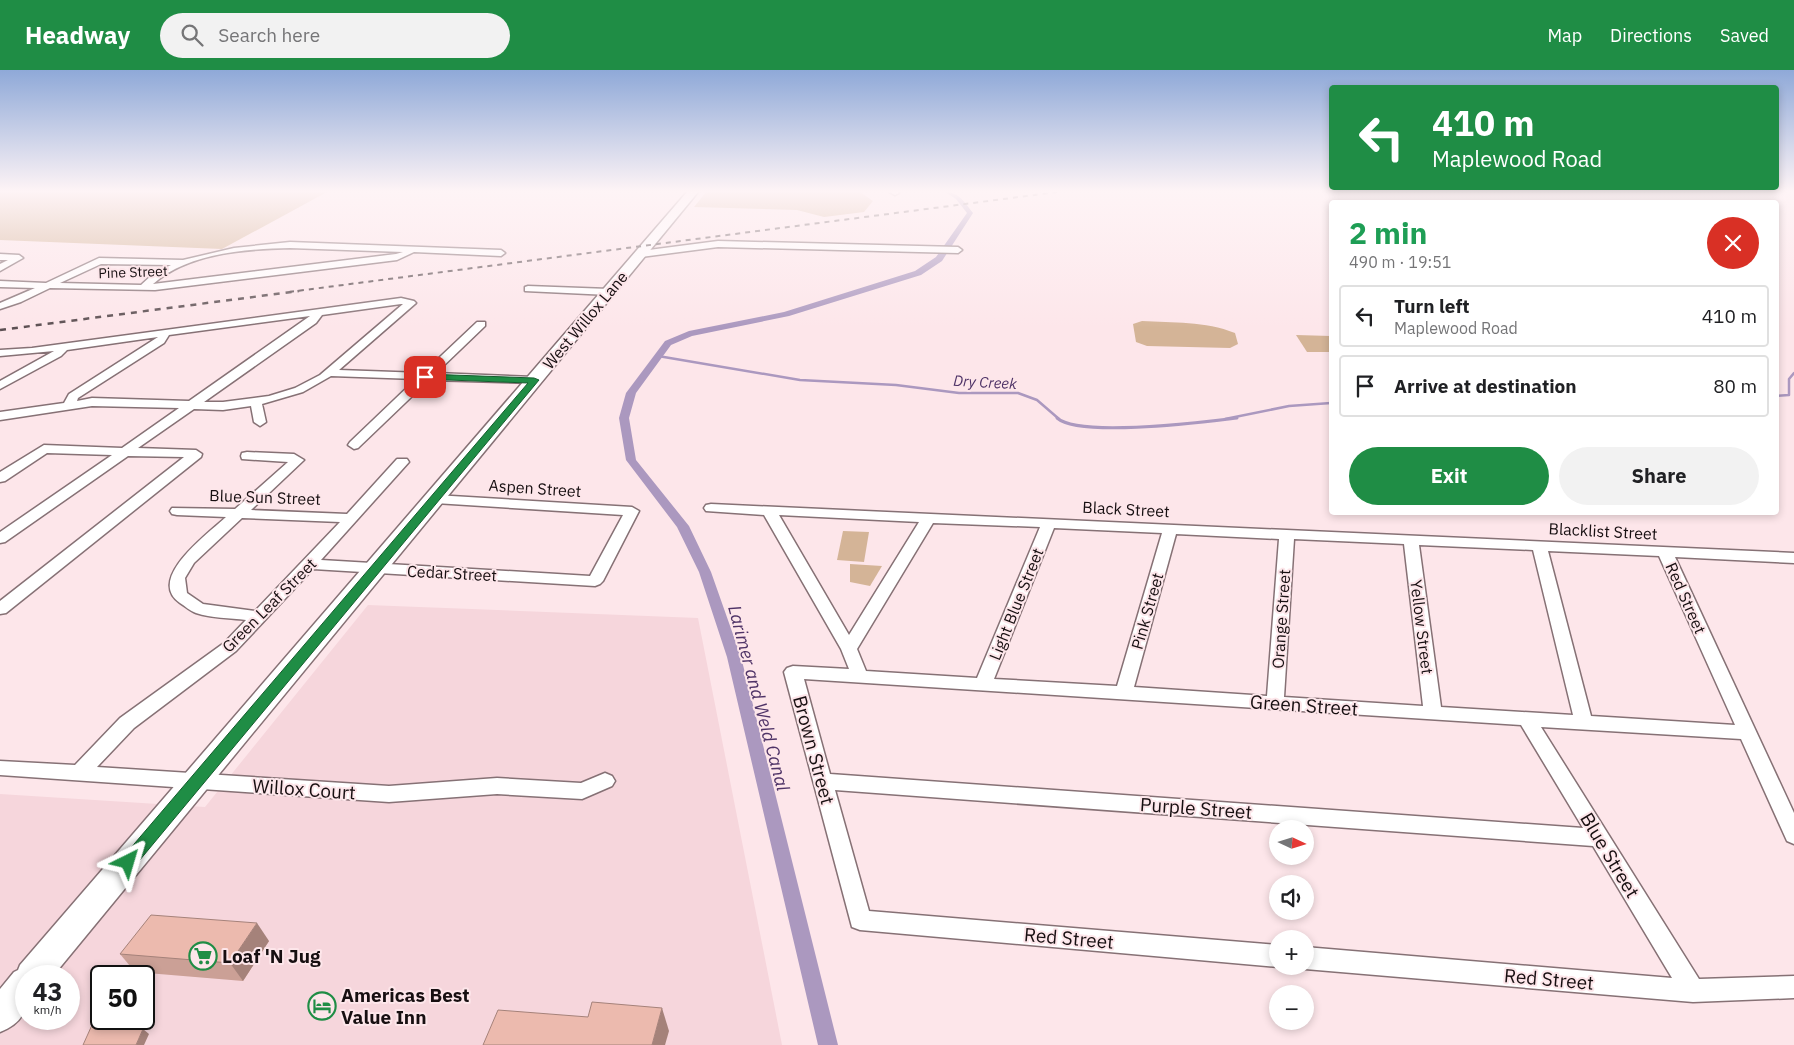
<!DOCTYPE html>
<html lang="en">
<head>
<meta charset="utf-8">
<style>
	:root { --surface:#fff; --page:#f2f2f2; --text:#202124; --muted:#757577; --line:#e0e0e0; --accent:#1f8d45 }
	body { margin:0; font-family:"IBM Plex Sans",sans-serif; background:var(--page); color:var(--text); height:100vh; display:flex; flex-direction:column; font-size:19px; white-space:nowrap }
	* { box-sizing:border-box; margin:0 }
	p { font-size:16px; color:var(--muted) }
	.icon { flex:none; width:28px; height:28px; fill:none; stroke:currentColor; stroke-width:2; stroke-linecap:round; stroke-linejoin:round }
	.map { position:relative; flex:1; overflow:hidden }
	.details { position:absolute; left:1329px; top:130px; width:450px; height:315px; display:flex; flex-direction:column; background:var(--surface); border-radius:5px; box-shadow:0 2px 8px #0003 }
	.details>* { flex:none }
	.top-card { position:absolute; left:1329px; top:15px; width:450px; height:105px; border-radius:5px; box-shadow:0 2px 8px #0003; background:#1f8d45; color:#fff; overflow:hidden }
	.needle { width:32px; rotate:94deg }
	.tools { position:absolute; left:1269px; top:750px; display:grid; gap:10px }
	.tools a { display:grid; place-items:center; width:45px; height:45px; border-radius:50%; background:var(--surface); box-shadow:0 2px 8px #0003; font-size:25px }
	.speed { position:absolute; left:15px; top:895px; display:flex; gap:10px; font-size:25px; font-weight:700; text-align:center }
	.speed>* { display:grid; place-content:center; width:65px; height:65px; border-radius:50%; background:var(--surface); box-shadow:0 2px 8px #0003; line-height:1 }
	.speed small { font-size:12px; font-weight:400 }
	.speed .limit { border:2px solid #111; border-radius:8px; background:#fff; color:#111 }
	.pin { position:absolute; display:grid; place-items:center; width:42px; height:42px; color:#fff; margin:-21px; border-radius:10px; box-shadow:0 2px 8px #0006 }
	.me { position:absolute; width:55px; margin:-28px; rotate:40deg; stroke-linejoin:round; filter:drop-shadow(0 0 4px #0008) }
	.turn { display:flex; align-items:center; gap:18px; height:105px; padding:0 20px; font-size:22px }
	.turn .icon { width:65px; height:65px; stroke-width:2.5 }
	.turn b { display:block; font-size:35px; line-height:42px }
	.round { display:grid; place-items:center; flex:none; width:52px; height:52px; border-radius:26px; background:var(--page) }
	.overview { display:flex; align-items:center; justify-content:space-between; height:85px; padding:0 20px }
	h1 { font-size:30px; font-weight:700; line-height:38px; color:#1e9e55 }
	.button { display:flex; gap:10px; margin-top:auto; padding:10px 20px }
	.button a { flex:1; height:58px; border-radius:30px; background:var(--accent); color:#fff; font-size:20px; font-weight:700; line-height:58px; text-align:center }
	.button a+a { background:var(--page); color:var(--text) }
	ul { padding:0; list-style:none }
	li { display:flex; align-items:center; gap:15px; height:62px; margin:0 10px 8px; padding:0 10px; border:2px solid var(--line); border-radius:5px }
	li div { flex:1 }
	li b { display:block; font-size:19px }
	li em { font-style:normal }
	header { display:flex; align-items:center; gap:30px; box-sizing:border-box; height:70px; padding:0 25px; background:var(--accent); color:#fff }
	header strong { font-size:24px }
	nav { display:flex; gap:28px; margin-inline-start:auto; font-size:18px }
	.search { width:350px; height:45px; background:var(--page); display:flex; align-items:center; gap:12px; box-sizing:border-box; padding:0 18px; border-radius:28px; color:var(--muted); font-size:19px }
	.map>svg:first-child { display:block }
</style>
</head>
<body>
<header>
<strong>Headway</strong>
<div class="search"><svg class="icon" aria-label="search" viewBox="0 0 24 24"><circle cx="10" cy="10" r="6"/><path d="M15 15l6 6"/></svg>Search here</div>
<nav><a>Map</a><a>Directions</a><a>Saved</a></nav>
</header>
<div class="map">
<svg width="1794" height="975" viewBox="0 0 1794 975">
	<rect width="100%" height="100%" fill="#fde6ea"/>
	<path fill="#f6d6dc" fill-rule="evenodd" d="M368 535 698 548 782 975H0V724L205 737ZM26 906H69V949H26ZM101 906H144V949H101Z"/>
	<g fill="#d4b497">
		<path d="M0 122H327L222 179 0 170Z"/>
		<path d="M706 122H860L873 131 864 142 824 147 797 140 694 137Z"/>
		<path d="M1142 251C1173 253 1205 251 1235 263L1238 274 1230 278 1147 276 1136 272 1133 254Z"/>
		<path d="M1296 265 1331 266V282H1307Z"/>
		<path d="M843 461 869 462 864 492 837 490Z"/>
		<path d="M850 494 882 496 870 516 850 512Z"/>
	</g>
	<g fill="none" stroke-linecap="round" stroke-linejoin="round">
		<g stroke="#ab98bf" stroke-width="2.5">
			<path d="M658 286 800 310 896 315 959 323H1018L1037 330 1059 349"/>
			<path d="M1776 326 1789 325V309L1794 303"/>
			<path d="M1225 349 1289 336 1331 333"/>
		</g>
		<path stroke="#ab98bf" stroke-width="3" d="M1057 348C1080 368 1203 352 1237 348"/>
		<path fill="#ab98bf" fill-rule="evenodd" d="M945 122C959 122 965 133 973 143L942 191 921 205 789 246 692 266 671 275 636 323 629 348 636 390 689 456 711 502 741 587 838 975H818L727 587 699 502 677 457 626 390 619 348 626 323 665 271 689 261 784 242 915 201 936 187 967 143 956 129Z"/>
		<g stroke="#867175" stroke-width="3">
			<g id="minor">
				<path d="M889 122H898L899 123 895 125Z"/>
				<path d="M718 171 958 177 962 180 958 183 718 177 641 187 637 184 641 181Z"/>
				<path d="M290 172 501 180 505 183 501 186 414 182 397 190 155 220 50 218 21 232 0 239V233L35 218 0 217V211L46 213 99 188 183 190 234 178ZM290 178 403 182 396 184 153 214C188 183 245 179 290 178ZM101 194 171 195 153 204 141 215 60 213Z"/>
				<path d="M0 184 19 185 23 188 0 201V194L8 190H0Z"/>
				<path d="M528 216 609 219 614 222 609 225 525 221V217Z"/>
				<path d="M401 228 414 231 416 233 339 300 423 303 477 252H485V256L436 303 534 307 540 310 534 313 429 310 358 378 354 379 348 375 350 372 416 309 331 306 303 322 262 334 266 352 260 356 254 352 251 336 223 340 194 339 138 378 196 380 202 384 201 387 6 543 0 544V531L184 387 128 386 5 472 0 473V462L112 385 47 383 5 411 0 412V402L44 375 122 378 179 338 92 336 0 350V342L64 333 69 324 158 267 67 280 61 286 0 319V311L54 281 0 286V280L32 278ZM401 234H403L320 305 295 318 269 326 223 332H204L316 253 322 245ZM310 246 189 331 92 328 77 331 78 328 164 273 169 265Z"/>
				<path d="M247 382 294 384 304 390 251 440 347 444 397 389H407L409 392 321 490 590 506 623 445 435 433 428 429 435 425 632 437 639 441 603 511 600 514 595 516 313 499 236 581 134 658 97 697 389 716 497 708 581 713 605 703 612 706 615 711 612 716 582 729 497 724 389 732 0 705V691L75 695 120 648 224 573 246 550C230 548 211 548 196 543 190 541 185 536 180 533 145 509 209 463 226 447L177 445 172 444 170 441 172 438 235 439 288 392 242 389 241 386 242 383ZM242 448 340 452 255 541 203 534 187 523 185 508 194 493Z"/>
				<path d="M711 434 1794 483V493L1675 487 1794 743V774L1787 771 1741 669 1541 657 1699 909 1794 906V928L1693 932 1305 899 1298 896H1305V877L1672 908 1593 776 835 720 869 841 1278 875V896H1279L1278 897 860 860 852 857 784 602 787 598 793 596 849 599 841 579 764 445 706 441 704 438 706 435ZM779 445 919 452 849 565ZM933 453 1040 457 977 608 866 601 857 579ZM1054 458 1162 463 1117 616 994 609ZM1176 464 1279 469 1267 626 1134 617ZM1294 469 1404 474 1423 636 1284 627ZM1419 475 1533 480 1573 645 1441 637ZM1548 481 1659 486 1735 655 1591 646ZM804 609 1521 655 1583 758 830 704Z"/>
			</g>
		</g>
		<g stroke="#867175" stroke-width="3">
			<path id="secondary" d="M687 122H698L53 906H26C26 934 30 950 0 962V919L14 902 18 900 20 895Z"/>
		</g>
		<use href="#minor" fill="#fff" fill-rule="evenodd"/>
		<use href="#secondary" fill="#fff" fill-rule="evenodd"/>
		<path stroke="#5c4f52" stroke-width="2" stroke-dasharray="5 5" stroke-linecap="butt" d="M289 222 1057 122"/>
		<path stroke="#5c4f52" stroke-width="2.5" stroke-dasharray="6 6" stroke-linecap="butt" d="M0 260 299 221"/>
	</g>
	<path fill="#cba096" d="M269 871 243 911 135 902 120 884Z"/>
	<g fill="#a5827a">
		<path d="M257 853 269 871 243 911 230 893Z"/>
		<path d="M662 938 669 961 665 975H652Z"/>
		<path d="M143 959 149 964 144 975H136Z"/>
	</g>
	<g fill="#ecbaae" stroke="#a5827a">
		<path d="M151 845 257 853 230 893 120 884Z"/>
		<path d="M592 932 662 938 652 975H483L498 940 588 947Z"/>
		<path d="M92 955 143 959 136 975H83Z"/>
	</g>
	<linearGradient id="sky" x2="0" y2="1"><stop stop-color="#8fa9d8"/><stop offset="0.47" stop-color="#fef4f6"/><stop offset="1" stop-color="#fef4f6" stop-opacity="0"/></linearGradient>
	<rect width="1794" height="258" fill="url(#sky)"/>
	<path fill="#1f8d45" stroke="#145c2d" d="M425 304 534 308 539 310 134 797 128 799 123 797 120 792 123 787 528 313 422 309 421 307Z"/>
	<defs>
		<g id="supermarket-ring" transform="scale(1.4375)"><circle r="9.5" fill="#fde6ea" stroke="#1f8d45" stroke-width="1.5"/><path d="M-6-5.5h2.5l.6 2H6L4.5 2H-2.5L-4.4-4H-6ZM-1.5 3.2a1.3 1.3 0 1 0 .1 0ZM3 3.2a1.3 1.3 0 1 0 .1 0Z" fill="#1f8d45"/></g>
		<g id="hotel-ring" transform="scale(1.4375)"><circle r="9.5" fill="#fde6ea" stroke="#1f8d45" stroke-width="1.5"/><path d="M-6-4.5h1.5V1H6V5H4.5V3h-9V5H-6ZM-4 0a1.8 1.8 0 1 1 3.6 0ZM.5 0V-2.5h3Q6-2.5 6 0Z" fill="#1f8d45"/></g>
	</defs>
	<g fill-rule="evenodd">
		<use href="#supermarket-ring" x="203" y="886"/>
		<use href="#hotel-ring" x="322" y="936"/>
	</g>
	<g text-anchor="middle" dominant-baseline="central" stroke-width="4" stroke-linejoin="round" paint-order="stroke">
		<g font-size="14" fill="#170f11" stroke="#fde6ea">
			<text transform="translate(133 202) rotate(-2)">Pine Street</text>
		</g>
		<g font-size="15" font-style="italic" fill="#4f3367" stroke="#fde6ea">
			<text transform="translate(985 312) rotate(3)">Dry Creek</text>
		</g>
		<g font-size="16" fill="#170f11" stroke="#fde6ea">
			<text transform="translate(585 250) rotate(-50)">West Willox Lane</text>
			<text transform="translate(535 418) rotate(4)">Aspen Street</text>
			<text transform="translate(265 427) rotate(2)">Blue Sun Street</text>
			<text transform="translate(1126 439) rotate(3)">Black Street</text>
			<text transform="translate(1603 461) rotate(3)">Blacklist Street</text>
			<text transform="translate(452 503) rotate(3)">Cedar Street</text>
			<text transform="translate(1686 528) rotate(66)">Red Street</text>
			<text transform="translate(1016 534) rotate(-68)">Light Blue Street</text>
			<text transform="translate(269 535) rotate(-45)">Green Leaf Street</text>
			<text transform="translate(1147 541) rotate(-74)">Pink Street</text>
			<text transform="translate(1281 549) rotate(-86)">Orange Street</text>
			<text transform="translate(1422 557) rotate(83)">Yellow Street</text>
		</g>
		<g font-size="18" font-style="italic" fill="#4f3367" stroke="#fde6ea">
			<text transform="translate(759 628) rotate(75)">Larimer and Weld Canal</text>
		</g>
		<g font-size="19" fill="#170f11" stroke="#fde6ea">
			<text transform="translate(1304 635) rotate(4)">Green Street</text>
			<text transform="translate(814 680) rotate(75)">Brown Street</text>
			<text transform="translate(304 719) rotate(4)">Willox Court</text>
			<text transform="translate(1196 738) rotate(4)">Purple Street</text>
			<text transform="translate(1610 785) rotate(59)">Blue Street</text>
			<text transform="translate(1069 868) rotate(5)">Red Street</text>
			<text transform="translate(1549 909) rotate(5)">Red Street</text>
		</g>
		<g font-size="19" font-weight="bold" fill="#170f11" stroke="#fde6ea" text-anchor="start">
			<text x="222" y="886">Loaf 'N Jug</text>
			<text x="341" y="925">Americas Best<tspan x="341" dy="22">Value Inn</tspan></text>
		</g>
	</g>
</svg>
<div class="tools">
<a><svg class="needle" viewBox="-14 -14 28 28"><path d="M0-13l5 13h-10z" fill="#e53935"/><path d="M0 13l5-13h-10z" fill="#757577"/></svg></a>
<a><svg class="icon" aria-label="sound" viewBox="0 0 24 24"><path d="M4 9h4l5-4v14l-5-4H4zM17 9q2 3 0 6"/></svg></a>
<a>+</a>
<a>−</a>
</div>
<div class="speed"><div>43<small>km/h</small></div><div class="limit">50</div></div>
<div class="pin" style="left:425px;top:307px;background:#d93025"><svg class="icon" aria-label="arrive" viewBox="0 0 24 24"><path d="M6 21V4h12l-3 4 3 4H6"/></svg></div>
<svg class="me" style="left:128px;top:792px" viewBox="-20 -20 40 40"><path d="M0-17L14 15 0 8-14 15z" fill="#1f8d45" stroke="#fff" stroke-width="4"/></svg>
<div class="top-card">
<div class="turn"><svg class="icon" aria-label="left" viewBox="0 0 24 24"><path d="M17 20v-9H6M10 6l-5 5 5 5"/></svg><div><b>410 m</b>Maplewood Road</div></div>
</div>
<section class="details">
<div class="overview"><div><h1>2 min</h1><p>490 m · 19:51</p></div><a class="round" style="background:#d93025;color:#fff"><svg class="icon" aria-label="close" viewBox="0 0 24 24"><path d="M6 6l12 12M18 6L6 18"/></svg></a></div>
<ul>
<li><svg class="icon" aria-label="left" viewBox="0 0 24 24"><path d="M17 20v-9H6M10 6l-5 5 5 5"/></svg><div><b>Turn left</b><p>Maplewood Road</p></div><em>410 m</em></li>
<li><svg class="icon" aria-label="arrive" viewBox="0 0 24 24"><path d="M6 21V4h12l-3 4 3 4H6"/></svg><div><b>Arrive at destination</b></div><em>80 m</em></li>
</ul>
<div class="button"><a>Exit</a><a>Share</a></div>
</section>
</div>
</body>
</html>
